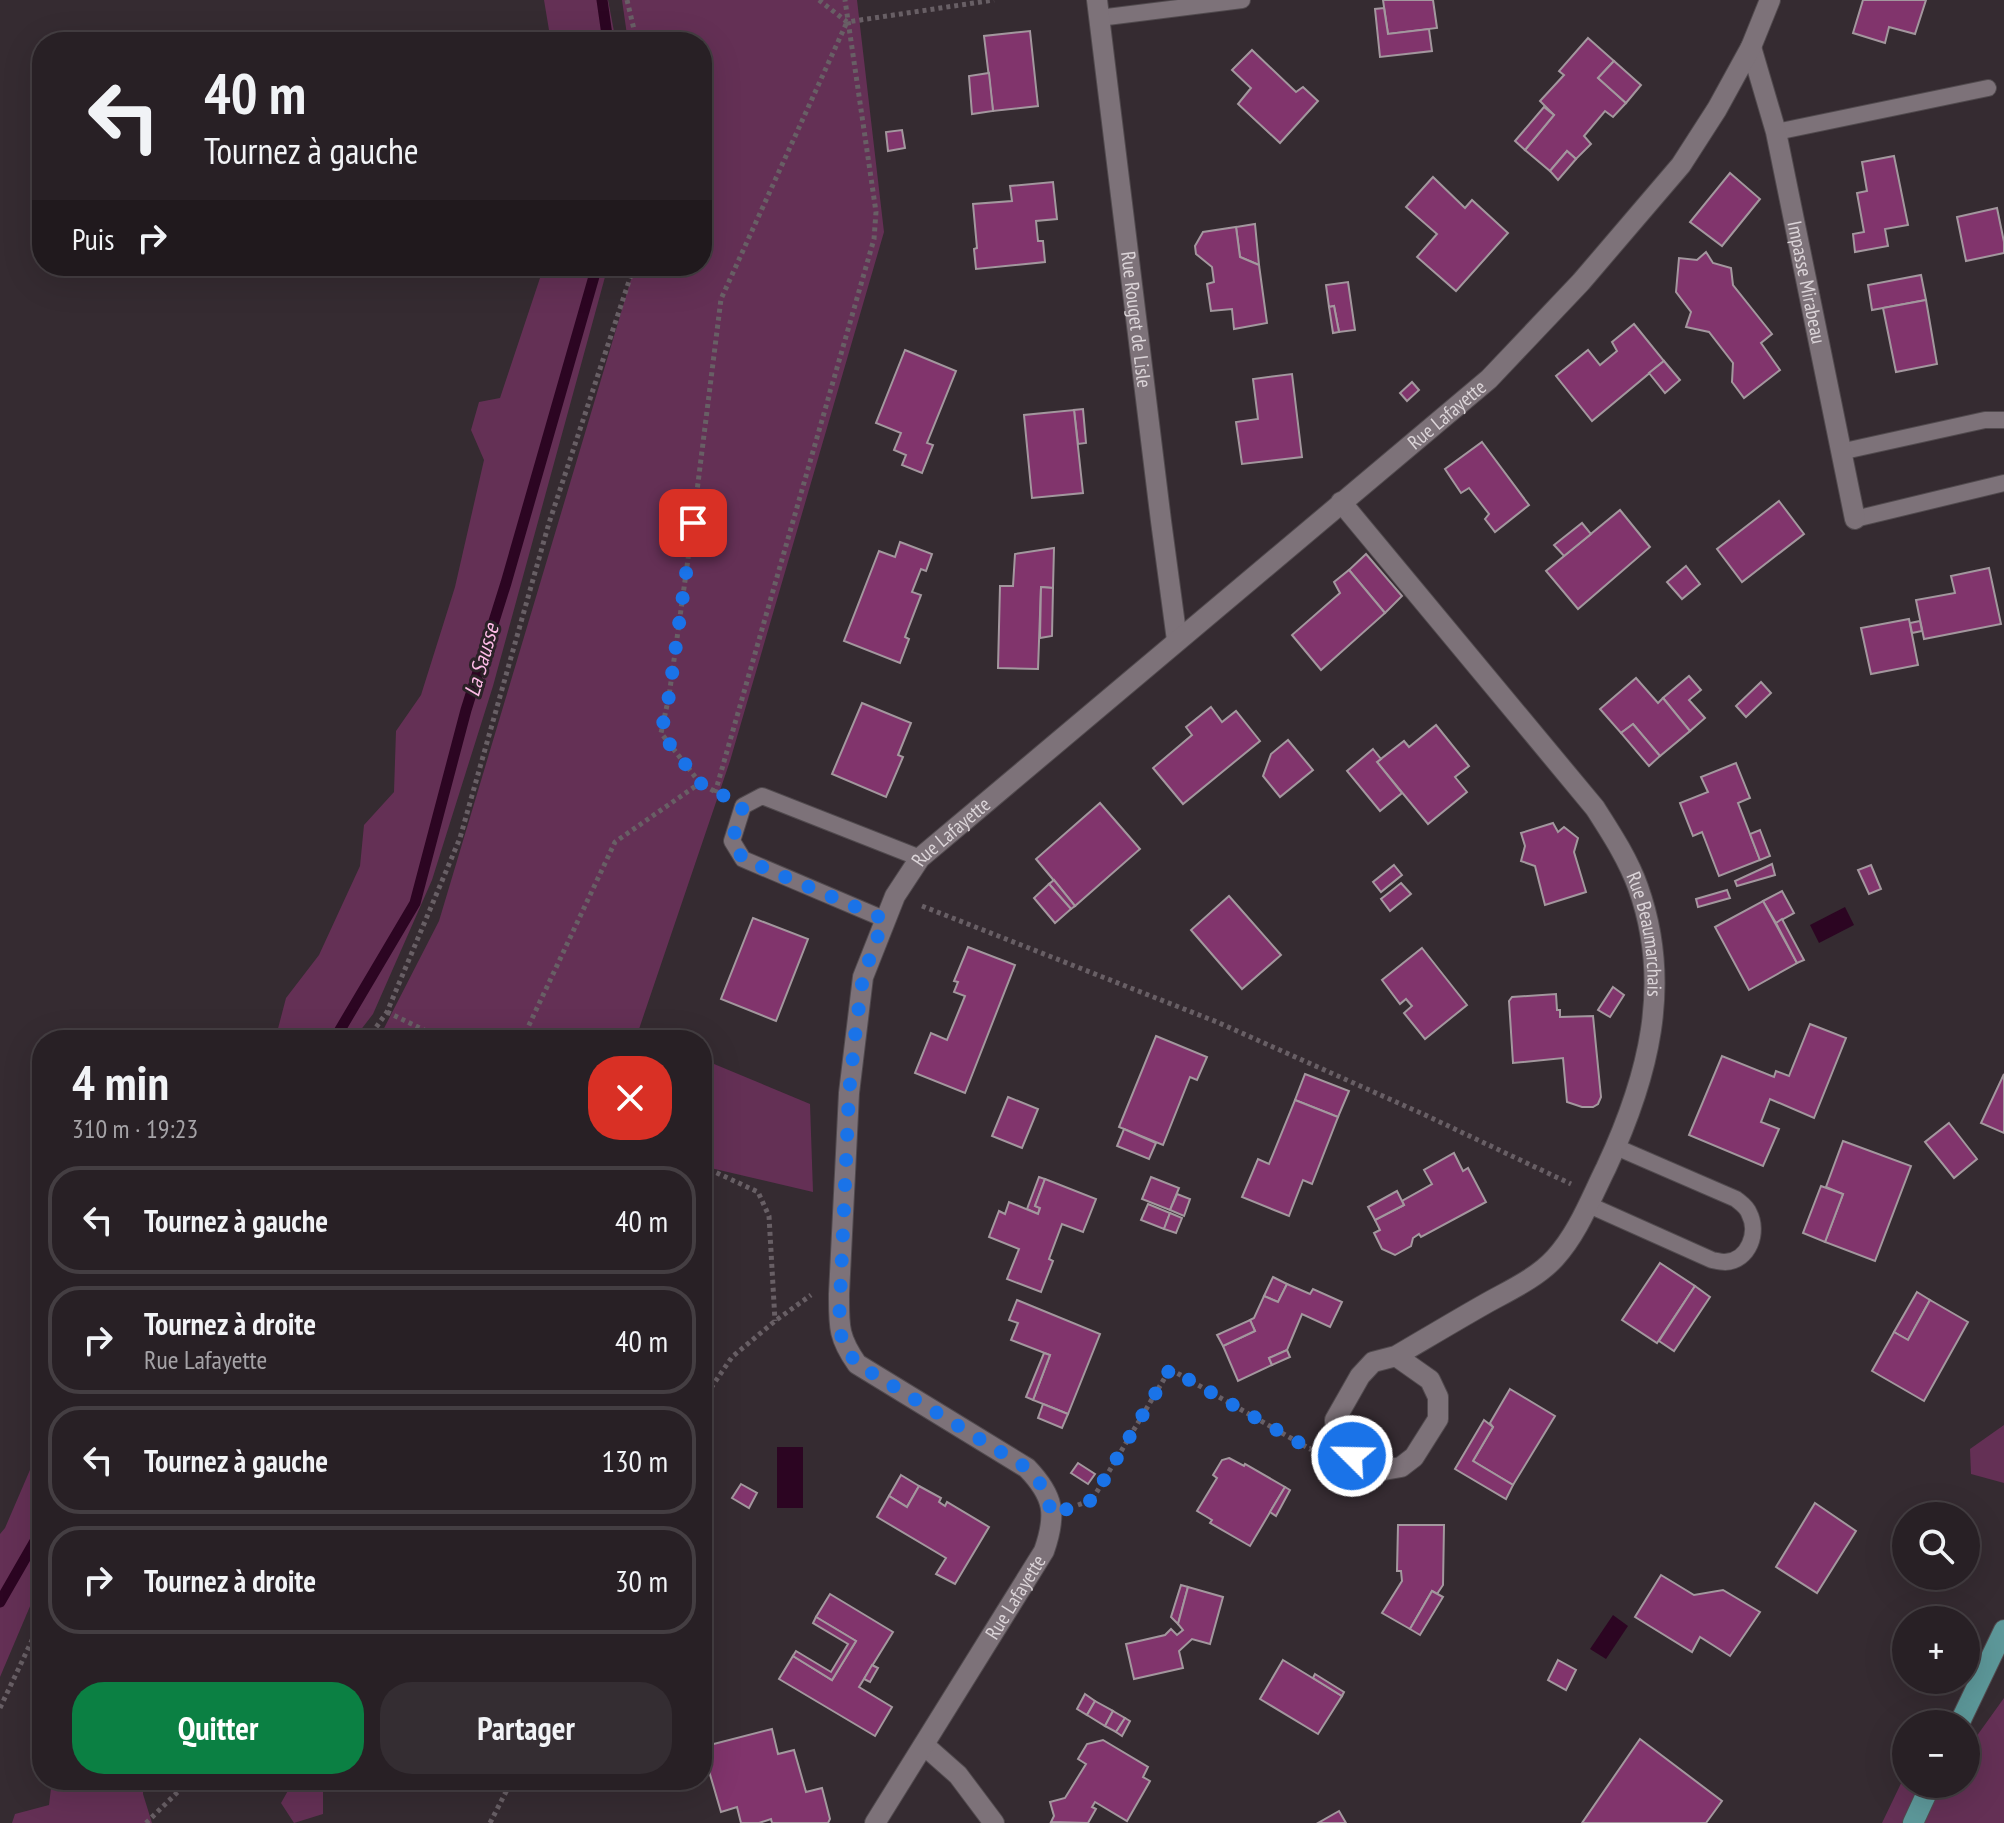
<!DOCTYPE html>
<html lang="fr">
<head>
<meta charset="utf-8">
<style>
	:root { --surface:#282025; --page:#342d32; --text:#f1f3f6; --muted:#a5a3a7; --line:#443e42; --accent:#0b8043 }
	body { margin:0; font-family:"PT Sans Narrow",sans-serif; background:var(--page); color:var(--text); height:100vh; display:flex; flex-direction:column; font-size:30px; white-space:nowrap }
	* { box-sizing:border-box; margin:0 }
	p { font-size:26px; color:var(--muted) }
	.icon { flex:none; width:44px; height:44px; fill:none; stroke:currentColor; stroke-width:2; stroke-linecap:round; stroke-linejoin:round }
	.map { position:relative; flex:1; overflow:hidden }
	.drawer { position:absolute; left:32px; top:1030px; width:680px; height:760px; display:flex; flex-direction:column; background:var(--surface); border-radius:32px; box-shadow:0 8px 32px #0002,0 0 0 2px var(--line) }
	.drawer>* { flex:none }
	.guide { position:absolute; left:32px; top:32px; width:680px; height:244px; border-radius:32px; box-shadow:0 8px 32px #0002,0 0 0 2px var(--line); background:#282025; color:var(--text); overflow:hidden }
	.controls { position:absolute; left:1892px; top:1502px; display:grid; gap:16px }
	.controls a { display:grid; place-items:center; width:88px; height:88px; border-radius:50%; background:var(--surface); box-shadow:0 8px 32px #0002,0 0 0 2px var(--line); font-size:40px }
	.pin { position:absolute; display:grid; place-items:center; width:68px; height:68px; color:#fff; margin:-34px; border-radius:16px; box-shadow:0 4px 12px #0006 }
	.me { position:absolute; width:88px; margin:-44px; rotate:293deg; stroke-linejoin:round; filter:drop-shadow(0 0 6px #0008) }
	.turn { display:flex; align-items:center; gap:28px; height:168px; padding:0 40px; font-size:36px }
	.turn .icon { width:104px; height:104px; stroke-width:2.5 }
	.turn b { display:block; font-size:56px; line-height:68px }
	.then { display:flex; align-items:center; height:76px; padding:0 40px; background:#0003; gap:16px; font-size:30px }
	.round { display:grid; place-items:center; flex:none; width:84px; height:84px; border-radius:32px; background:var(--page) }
	.headline { display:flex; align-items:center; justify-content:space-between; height:136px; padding:0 40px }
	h1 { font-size:48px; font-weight:800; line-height:60px }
	.button { display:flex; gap:16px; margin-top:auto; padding:16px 40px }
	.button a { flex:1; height:92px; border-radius:32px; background:var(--accent); color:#fff; font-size:32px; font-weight:800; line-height:92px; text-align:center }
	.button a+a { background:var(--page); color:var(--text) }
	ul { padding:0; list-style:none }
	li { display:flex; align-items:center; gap:24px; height:108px; margin:0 16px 12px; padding:0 24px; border:4px solid var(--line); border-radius:32px }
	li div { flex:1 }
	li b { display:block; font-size:30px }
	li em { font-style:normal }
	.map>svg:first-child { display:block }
</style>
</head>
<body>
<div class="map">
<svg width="2004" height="1823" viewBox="0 0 2004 1823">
	<rect width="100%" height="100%" fill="#352b31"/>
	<g fill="#643055">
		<path d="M544 0H608L616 42H551Z"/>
		<path d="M622 0H857L884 232 730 761 638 1032 655 1040H378L439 921 635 266H702V42H628Z"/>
		<path d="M544 266H608L493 686 432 880 373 1014 353 1040H275L286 998 319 955 360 866 364 825 394 792 396 731 421 695 455 587 484 460 471 430 479 402 500 398Z"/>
		<path d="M702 1059 810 1104 813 1192 702 1166Z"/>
		<path d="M2004 1425V1483L1971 1474 1970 1449Z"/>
		<path d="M42 1442V1578L0 1677V1534L5 1528Z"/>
		<path d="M2004 1698V1823H1882L1906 1773V1784H1966V1751Z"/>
		<path d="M52 1780H143V1794L152 1823H12L15 1814 49 1805Z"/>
		<path d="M294 1780H328L323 1785V1814L294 1823 281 1803Z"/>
	</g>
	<g fill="#2c0522">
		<path d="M1845 907 1854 925 1819 943 1810 925Z"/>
		<rect x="777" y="1447" width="26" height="61"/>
		<path d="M1613 1615 1628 1626 1606 1659 1590 1649Z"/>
	</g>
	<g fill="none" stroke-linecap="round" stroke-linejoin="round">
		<g stroke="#2c0522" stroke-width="11">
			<path d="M602 0 608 42"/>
			<path d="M334 1040 415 903 466 710 506 583 597 266"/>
			<path d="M0 1602 42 1529"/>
		</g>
	</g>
	<g fill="#81346c" stroke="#a3979e" stroke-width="2">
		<path d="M1383 0H1433L1437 28 1388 34Z"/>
		<path d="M1863 0H1926L1915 34 1889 27 1885 43 1853 33Z"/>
		<path d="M1384 8 1388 34 1429 29 1432 51 1380 57 1375 9Z"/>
		<path d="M1030 31 1038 106 993 111 984 36Z"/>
		<path d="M1588 38 1614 61 1598 78 1626 103 1613 117 1605 111 1584 136 1591 144 1576 159 1567 151 1550 171 1525 150 1554 115 1540 101 1564 75 1559 71Z"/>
		<path d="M1252 50 1296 92 1303 87 1318 101 1280 143 1238 104 1251 88 1232 70Z"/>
		<path d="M1614 61 1641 85 1626 103 1598 78Z"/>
		<path d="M989 73 993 111 972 114 969 76Z"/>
		<path d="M1544 107 1554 115 1525 150 1515 141Z"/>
		<path d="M902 130 905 148 888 151 886 132Z"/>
		<path d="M1567 151 1576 159 1558 180 1550 171Z"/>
		<path d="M1894 156 1908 225 1885 229 1888 246 1855 252 1853 234 1864 232 1857 193 1867 191 1862 162Z"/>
		<path d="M1730 173 1760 199 1722 246 1690 222Z"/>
		<path d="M1433 177 1465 208 1472 200 1508 233 1456 291 1417 257 1437 234 1406 207Z"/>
		<path d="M1053 182 1057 219 1036 221 1038 241H1043L1045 262 976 269 974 249 977 248 973 204 1012 201 1010 186Z"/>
		<path d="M1997 208 2004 242V253L1966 261 1957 217Z"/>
		<path d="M1255 224 1259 265 1240 257 1236 227Z"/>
		<path d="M1236 227 1240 257 1259 265 1267 323 1234 329 1232 309 1211 311 1207 284 1214 282 1212 267 1196 254 1195 246 1203 232Z"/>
		<path d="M1706 252 1713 263 1731 268 1733 285 1772 334 1761 343 1780 370 1744 398 1732 382 1733 363 1709 332 1686 327 1691 312 1676 292 1679 258 1697 260Z"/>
		<path d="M1921 275 1926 300 1872 310 1868 285Z"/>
		<path d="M1348 282 1355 330 1339 332 1334 306 1329 307 1326 285Z"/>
		<path d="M1926 300 1937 364 1896 372 1883 308Z"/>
		<path d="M1334 306 1339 332 1333 333 1329 307Z"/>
		<path d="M1634 324 1664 361 1592 421 1556 376 1588 350 1600 365 1617 351 1612 342Z"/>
		<path d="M905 350 956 371 927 443 933 445 922 473 902 465 906 455 894 450 901 433 876 423Z"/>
		<path d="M1664 361 1680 380 1665 393 1649 373Z"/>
		<path d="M1292 374 1302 457 1242 464 1236 422 1258 419 1253 379Z"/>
		<path d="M1412 382 1419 390 1407 401 1400 393Z"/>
		<path d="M1083 409 1086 443 1078 444 1074 410Z"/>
		<path d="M1074 410 1083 493 1032 498 1024 415Z"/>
		<path d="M1482 442 1529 505 1495 532 1485 519 1489 514 1469 488 1461 493 1445 469Z"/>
		<path d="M1779 501 1804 534 1742 582 1717 549Z"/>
		<path d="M1620 510 1650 547 1578 609 1546 571Z"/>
		<path d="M1582 523 1591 534 1564 556 1554 545Z"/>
		<path d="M900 542 932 554 926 571 921 569 912 592 921 595 905 637 909 639 900 663 844 641 879 551 895 557Z"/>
		<path d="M1054 548 1053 588 1041 587 1038 669 998 668 1000 586H1013L1015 554Z"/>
		<path d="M1366 554 1402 596 1385 613 1349 570Z"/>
		<path d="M1686 566 1700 584 1682 599 1667 582Z"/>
		<path d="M1989 568 2001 624 1924 639 1916 600 1955 593 1951 576Z"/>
		<path d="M1349 570 1385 613 1321 670 1292 635 1340 593 1334 582Z"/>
		<path d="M1041 587 1053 588 1052 636 1040 638Z"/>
		<path d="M1909 619 1918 665 1871 674 1861 628Z"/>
		<path d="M1920 621 1922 631 1912 633 1910 623Z"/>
		<path d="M1689 676 1701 690 1689 700 1705 718 1690 731 1663 698Z"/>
		<path d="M1636 678 1658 703 1663 698 1690 731 1660 756 1633 724 1621 733 1600 709Z"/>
		<path d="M1761 682 1771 693 1746 717 1736 706Z"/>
		<path d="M862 703 911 723 898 755 903 757 886 797 832 774Z"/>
		<path d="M1211 707 1222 722 1236 711 1260 741 1183 804 1153 768 1192 735 1186 727Z"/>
		<path d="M1633 724 1660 756 1649 766 1621 733Z"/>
		<path d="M1436 725 1469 766 1455 777 1467 792 1428 824 1377 762 1404 741 1409 747Z"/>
		<path d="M1288 740 1313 770 1280 797 1263 776 1271 754Z"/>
		<path d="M1373 749 1381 759 1377 762 1402 793 1380 811 1347 771Z"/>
		<path d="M1736 763 1750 798 1738 803 1760 860 1719 876 1702 832 1693 836 1680 803 1708 792 1701 777Z"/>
		<path d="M1100 803 1140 849 1075 906 1036 859Z"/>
		<path d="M1553 823 1558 832 1564 827 1578 838 1574 852 1586 892 1545 905 1535 866 1521 861 1525 846 1521 833Z"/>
		<path d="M1760 830 1770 856 1760 860 1750 834Z"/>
		<path d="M1772 864 1775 875 1737 886 1735 881Z"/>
		<path d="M1394 865 1402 875 1381 892 1373 882Z"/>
		<path d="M1871 865 1881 889 1869 894 1858 870Z"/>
		<path d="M1054 880 1075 906 1071 909 1049 884Z"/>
		<path d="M1401 883 1411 894 1390 911 1381 899Z"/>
		<path d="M1049 884 1071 909 1055 923 1034 898Z"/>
		<path d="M1727 890 1730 898 1698 907 1696 899Z"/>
		<path d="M1782 891 1794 913 1776 923 1763 901Z"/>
		<path d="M1229 896 1281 955 1242 989 1191 930Z"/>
		<path d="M1763 901 1797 963 1749 990 1715 927Z"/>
		<path d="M753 918 808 939 776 1021 721 999Z"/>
		<path d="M1782 919 1804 960 1797 963 1776 923Z"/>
		<path d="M968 947 1015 965 965 1093 915 1073 931 1033 947 1040 965 996 954 992 958 982 954 981Z"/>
		<path d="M1422 948 1467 1005 1425 1039 1404 1013 1412 1006 1406 999 1400 1004 1382 980Z"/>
		<path d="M1613 987 1624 995 1610 1017 1598 1010Z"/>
		<path d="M1556 994 1557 1010H1560V1017L1593 1016 1601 1097 1598 1104 1593 1107H1582L1567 1102 1563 1058 1513 1063 1509 1001 1512 997Z"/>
		<path d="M1810 1024 1846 1038 1814 1118 1770 1099 1761 1122 1779 1129 1763 1166 1689 1135 1722 1056 1774 1077 1776 1071 1789 1076Z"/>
		<path d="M1156 1036 1207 1057 1197 1080 1190 1077 1163 1145 1119 1127Z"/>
		<path d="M1305 1074 1349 1091 1338 1117 1295 1100Z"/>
		<path d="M2004 1074V1133L1981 1123Z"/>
		<path d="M1008 1097 1038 1109 1022 1148 992 1136Z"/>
		<path d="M1295 1100 1338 1117 1312 1184 1303 1180 1289 1216 1242 1197 1258 1159 1269 1164Z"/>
		<path d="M1949 1123 1977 1159 1954 1178 1925 1142Z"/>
		<path d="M1124 1129 1156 1143 1149 1159 1117 1146Z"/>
		<path d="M1843 1141 1911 1166 1875 1261 1825 1242 1843 1194 1826 1187Z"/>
		<path d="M1454 1153 1463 1171 1468 1168 1486 1202 1421 1237 1419 1234 1413 1238 1411 1246 1395 1255 1382 1249 1374 1233 1380 1230 1375 1220 1404 1205 1402 1201 1432 1184 1424 1170Z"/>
		<path d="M1039 1177 1045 1179 1035 1206 1040 1208 1038 1214 1027 1209Z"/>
		<path d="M1151 1177 1179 1188 1170 1210 1142 1199Z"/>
		<path d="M1045 1179 1096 1199 1083 1232 1062 1224 1049 1259 1053 1261 1041 1292 1007 1279 1019 1249 989 1237 999 1211 1005 1214 1009 1202 1038 1214 1040 1208 1035 1206Z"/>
		<path d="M1821 1186 1843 1194 1825 1242 1803 1233Z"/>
		<path d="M1397 1191 1404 1205 1375 1220 1368 1207Z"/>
		<path d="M1177 1194 1190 1199 1184 1216 1170 1210Z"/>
		<path d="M1148 1204 1170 1213 1164 1229 1141 1220Z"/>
		<path d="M1170 1213 1182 1218 1176 1233 1164 1229Z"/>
		<path d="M1660 1263 1695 1286 1657 1343 1622 1320Z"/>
		<path d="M1273 1277 1287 1284 1278 1302 1264 1296Z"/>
		<path d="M1287 1284 1310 1294 1313 1289 1342 1302 1330 1327 1302 1314 1287 1350 1269 1358 1272 1365 1238 1381 1223 1346 1255 1331 1250 1320 1254 1318 1264 1296 1278 1302Z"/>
		<path d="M1695 1286 1710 1297 1674 1351 1659 1341Z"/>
		<path d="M1917 1292 1930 1300 1908 1340 1894 1332Z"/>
		<path d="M1017 1300 1100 1334 1068 1414 1033 1400 1050 1355 1011 1340 1018 1323 1009 1320Z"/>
		<path d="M1930 1300 1968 1322 1924 1401 1872 1371 1894 1332 1908 1340Z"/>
		<path d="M1250 1320 1255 1331 1223 1346 1217 1335Z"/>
		<path d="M1287 1350 1290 1357 1272 1365 1269 1358Z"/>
		<path d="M1044 1353 1050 1355 1033 1400 1026 1397Z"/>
		<path d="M1510 1389 1555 1416 1513 1485 1473 1461 1493 1427 1490 1423Z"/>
		<path d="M1043 1404 1068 1414 1062 1428 1038 1418Z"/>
		<path d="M1484 1420 1493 1427 1473 1461 1513 1485 1506 1499 1455 1469Z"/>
		<path d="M1229 1458 1244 1466 1245 1464 1285 1487 1250 1546 1210 1523 1212 1520 1197 1511 1217 1478 1213 1475 1222 1460Z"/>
		<path d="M1078 1463 1095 1474 1088 1484 1071 1473Z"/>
		<path d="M901 1475 919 1486 907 1507 889 1496Z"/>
		<path d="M741 1484 757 1493 749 1508 732 1498Z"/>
		<path d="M919 1486 941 1498 939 1502 945 1506 947 1502 989 1527 955 1584 936 1574 946 1558 877 1517 889 1496 907 1507Z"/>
		<path d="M1285 1487 1290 1490 1276 1516 1270 1512Z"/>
		<path d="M1815 1503 1856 1531 1817 1593 1776 1567Z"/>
		<path d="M1398 1525H1444L1443 1585 1437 1594 1432 1591 1410 1629 1382 1613 1402 1581 1401 1571H1397Z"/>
		<path d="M1661 1575 1694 1595 1723 1590 1760 1612 1730 1656 1700 1637 1692 1652 1635 1617Z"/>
		<path d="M1181 1585 1188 1587 1178 1624 1171 1617Z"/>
		<path d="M1188 1587 1223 1597 1210 1644 1192 1639 1179 1651 1183 1668 1134 1679 1126 1644 1165 1635 1171 1629 1177 1635 1183 1630 1178 1624Z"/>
		<path d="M1432 1591 1443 1597 1420 1635 1410 1629Z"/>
		<path d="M830 1594 893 1632 859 1687 892 1707 875 1736 779 1679 793 1656 832 1680 856 1641 816 1617Z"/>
		<path d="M816 1617 856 1641 832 1680 793 1656 796 1651 831 1672 848 1644 813 1623Z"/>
		<path d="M1283 1660 1342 1696 1318 1734 1260 1699Z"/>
		<path d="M1558 1660 1576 1670 1566 1690 1548 1680Z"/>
		<path d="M872 1665 878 1668 870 1682 864 1679Z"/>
		<path d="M1315 1674 1344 1692 1342 1696 1313 1678Z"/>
		<path d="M1085 1694 1095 1701 1087 1715 1077 1709Z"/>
		<path d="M1095 1701 1113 1711 1105 1726 1087 1715Z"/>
		<path d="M1113 1711 1125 1718 1116 1732 1105 1726Z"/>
		<path d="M1125 1718 1130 1721 1122 1736 1116 1732Z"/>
		<path d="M772 1729 778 1754 794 1750 806 1792 822 1788 830 1819 828 1823H772L771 1819 759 1823H741L737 1807 721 1812 702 1747Z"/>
		<path d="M1640 1739 1722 1801 1706 1823H1582Z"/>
		<path d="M1103 1740 1148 1767 1143 1777 1150 1781 1127 1821 1095 1802 1092 1807 1096 1809 1088 1823 1051 1822 1054 1816 1050 1802 1065 1798 1086 1764 1078 1759 1087 1744Z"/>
		<path d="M1339 1811 1346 1823H1318Z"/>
	</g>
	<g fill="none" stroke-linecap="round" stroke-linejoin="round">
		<g stroke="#514a4e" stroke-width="18">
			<g id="lane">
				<path d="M1099 18 1242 0"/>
				<path d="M1776 132 1988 88"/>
				<path d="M1840 452 1985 420H2004"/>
				<path d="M1855 519 2004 483"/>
				<path d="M884 919 743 859 732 841 743 806 762 796 920 858"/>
				<path d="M1589 1205 1712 1260C1717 1261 1721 1262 1725 1262 1749 1261 1759 1232 1749 1213 1747 1207 1741 1203 1736 1199L1616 1147"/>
			</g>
		</g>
		<g stroke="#514a4e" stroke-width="22">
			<g id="street">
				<path id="s1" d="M1097 0 1161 521 1177 640"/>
				<path id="s2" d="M1751 47 1776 132 1855 519"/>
				<path id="s3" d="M1341 502 1595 808C1611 833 1628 859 1638 887 1673 985 1648 1078 1606 1168 1591 1198 1578 1233 1555 1258 1537 1278 1508 1291 1485 1304 1455 1321 1425 1339 1396 1356L1373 1362 1360 1376 1335 1420 1336 1437 1344 1451 1367 1465 1384 1470 1401 1467 1414 1457 1438 1419V1397L1430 1380 1396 1356"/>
				<path d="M924 1745 958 1775 994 1823"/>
				<path id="s4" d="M875 1823 1044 1551C1057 1514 1054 1496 1027 1468L857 1364C838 1337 839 1326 839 1294L849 1093 863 977 895 896 920 858 1489 379 1581 282 1681 165 1717 109 1751 47 1770 0"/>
			</g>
		</g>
		<g stroke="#514a4e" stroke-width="22">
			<g id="primary">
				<path d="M1959 1724 2004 1630"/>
				<path d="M1913 1823 1931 1784"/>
			</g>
		</g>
		<g stroke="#685f65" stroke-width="5" stroke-dasharray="4 4" stroke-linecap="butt">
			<path d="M627 0 637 42"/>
			<path d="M819 0 847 22 994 0"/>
			<path d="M715 793 874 239 876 212 845 0"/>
			<path d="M721 795 700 783 661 733 669 696 693 523 721 299 847 22"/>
			<path d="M922 906 1217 1022 1423 1114 1571 1184"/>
			<path d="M387 1012 445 1040"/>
			<path d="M367 1040 387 1012 460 838 549 523 634 266"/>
			<path d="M522 1040 615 842 700 783"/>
			<path d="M702 1166 758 1192 769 1216 775 1321"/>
			<path d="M702 1401 732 1357 775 1321 811 1295"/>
			<path d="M1078 1505 1092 1500 1170 1369 1310 1449 1312 1448"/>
			<path d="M0 1708 42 1619"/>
			<path d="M146 1823 190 1780"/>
			<path d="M490 1823 512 1780"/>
		</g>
		<use href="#lane" stroke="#7d7279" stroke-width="16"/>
		<use href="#street" stroke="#7d7279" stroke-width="20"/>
		<use href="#primary" stroke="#5d989a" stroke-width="20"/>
	</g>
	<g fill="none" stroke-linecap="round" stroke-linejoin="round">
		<path stroke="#1a73e8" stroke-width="14" stroke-dasharray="0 25.2" d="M693 523 669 696 661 733 700 783 743 806 732 841 743 859 884 919 863 977 856 1028 849 1093 839 1323 843 1345 857 1364 1027 1468C1042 1484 1048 1493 1051 1515L1092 1500 1170 1369 1310 1449 1336 1437 1344 1451 1352 1456"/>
	</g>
	<g text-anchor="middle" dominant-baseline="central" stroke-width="6" stroke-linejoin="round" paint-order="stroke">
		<g font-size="20" fill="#dbd4d8" stroke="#2b2227">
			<text stroke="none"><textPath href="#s2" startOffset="242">Impasse Mirabeau</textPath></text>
			<text stroke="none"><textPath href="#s1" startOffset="322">Rue Rouget de Lisle</textPath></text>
			<text stroke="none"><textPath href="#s4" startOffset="1824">Rue Lafayette</textPath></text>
			<text stroke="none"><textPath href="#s4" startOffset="1176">Rue Lafayette</textPath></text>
			<text stroke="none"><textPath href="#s3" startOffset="536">Rue Beaumarchais</textPath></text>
			<text stroke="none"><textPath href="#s4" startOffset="266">Rue Lafayette</textPath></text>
		</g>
		<g font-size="22" font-style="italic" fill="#fdbbe6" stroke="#2b2227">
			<text transform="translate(481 660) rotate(-74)">La Sausse</text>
		</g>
	</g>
</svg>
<div class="controls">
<a><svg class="icon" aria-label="search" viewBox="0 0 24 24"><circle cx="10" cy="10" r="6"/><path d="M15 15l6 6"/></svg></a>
<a>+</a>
<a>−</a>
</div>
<div class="pin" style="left:693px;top:523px;background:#d93025"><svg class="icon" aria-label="arrive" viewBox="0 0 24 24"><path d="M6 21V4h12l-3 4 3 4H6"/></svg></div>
<svg class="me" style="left:1352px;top:1456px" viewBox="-20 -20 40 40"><circle r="17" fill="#1a73e8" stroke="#fff" stroke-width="3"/><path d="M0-11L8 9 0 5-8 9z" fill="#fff"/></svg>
<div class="guide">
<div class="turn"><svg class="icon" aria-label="left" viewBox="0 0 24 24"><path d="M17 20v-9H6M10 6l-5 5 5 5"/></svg><div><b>40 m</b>Tournez à gauche</div></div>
<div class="then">Puis<svg class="icon" aria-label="right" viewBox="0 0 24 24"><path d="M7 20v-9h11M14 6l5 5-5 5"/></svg></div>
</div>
<section class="drawer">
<div class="headline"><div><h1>4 min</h1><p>310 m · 19:23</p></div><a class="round" style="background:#d93025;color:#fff"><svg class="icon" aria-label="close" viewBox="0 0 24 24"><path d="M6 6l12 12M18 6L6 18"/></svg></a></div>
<ul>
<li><svg class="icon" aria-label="left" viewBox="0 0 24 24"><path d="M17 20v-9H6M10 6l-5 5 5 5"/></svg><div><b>Tournez à gauche</b></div><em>40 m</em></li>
<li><svg class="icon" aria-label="right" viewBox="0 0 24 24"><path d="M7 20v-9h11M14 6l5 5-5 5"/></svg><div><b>Tournez à droite</b><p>Rue Lafayette</p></div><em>40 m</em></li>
<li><svg class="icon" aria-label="left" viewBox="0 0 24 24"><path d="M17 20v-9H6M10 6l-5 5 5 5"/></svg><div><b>Tournez à gauche</b></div><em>130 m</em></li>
<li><svg class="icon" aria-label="right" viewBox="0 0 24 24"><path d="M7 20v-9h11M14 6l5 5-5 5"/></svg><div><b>Tournez à droite</b></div><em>30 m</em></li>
</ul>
<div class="button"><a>Quitter</a><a>Partager</a></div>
</section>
</div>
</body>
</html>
